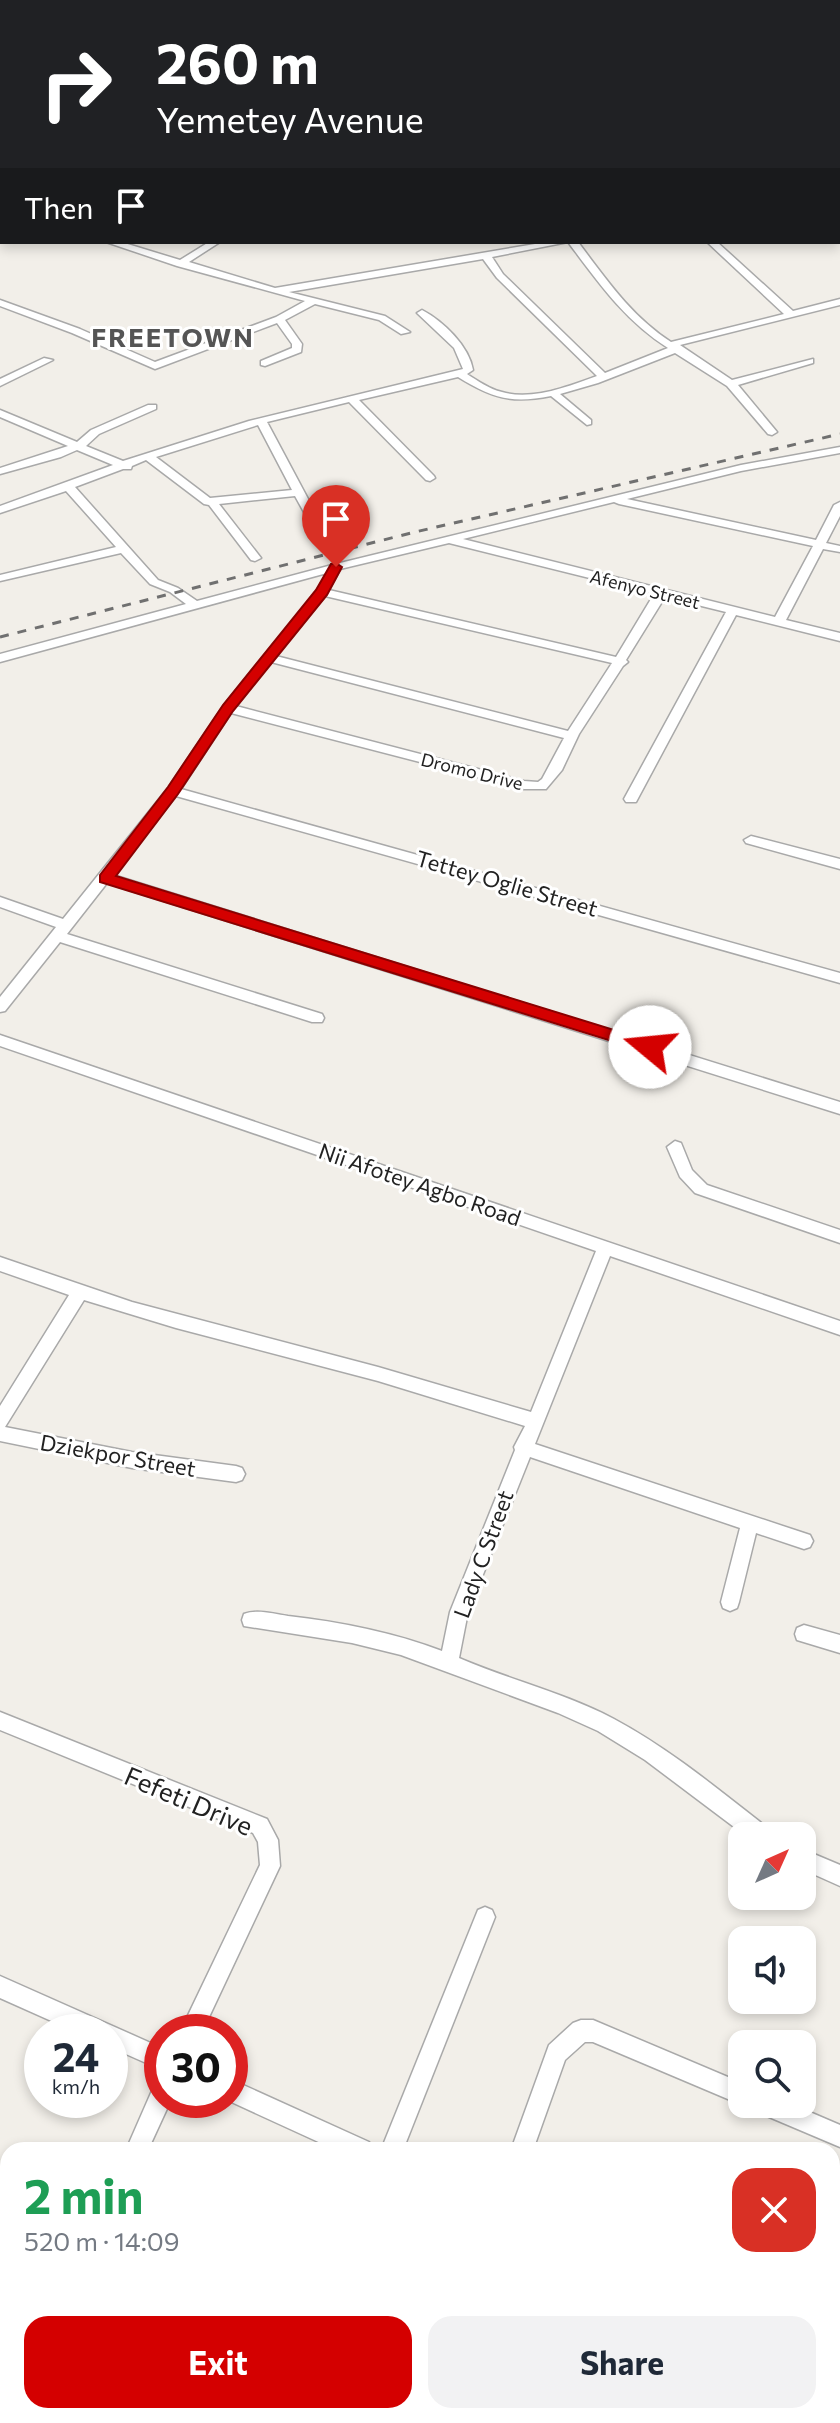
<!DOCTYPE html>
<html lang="en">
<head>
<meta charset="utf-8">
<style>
	:root { --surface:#fff; --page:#f2f2f3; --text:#1f2937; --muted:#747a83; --accent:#d40000 }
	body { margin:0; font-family:Commissioner,sans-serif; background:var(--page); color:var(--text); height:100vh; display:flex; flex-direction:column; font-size:30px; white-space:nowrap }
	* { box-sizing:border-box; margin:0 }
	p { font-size:26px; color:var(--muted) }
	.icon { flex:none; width:44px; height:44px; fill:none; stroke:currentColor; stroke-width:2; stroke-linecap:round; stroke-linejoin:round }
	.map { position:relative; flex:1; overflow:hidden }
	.side { position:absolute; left:0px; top:2142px; width:840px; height:282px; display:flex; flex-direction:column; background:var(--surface); border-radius:24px 24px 0 0; box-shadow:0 4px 12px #0003 }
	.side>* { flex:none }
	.banner { position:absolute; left:0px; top:0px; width:840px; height:244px; box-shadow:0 4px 12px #0003; background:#202124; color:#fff; overflow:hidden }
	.needle { width:52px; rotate:45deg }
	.controls { position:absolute; left:728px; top:1822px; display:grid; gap:16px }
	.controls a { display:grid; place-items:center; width:88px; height:88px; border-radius:16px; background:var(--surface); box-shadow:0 4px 12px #0003; font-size:40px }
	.speed { position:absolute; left:24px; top:2014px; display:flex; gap:16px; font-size:40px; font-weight:700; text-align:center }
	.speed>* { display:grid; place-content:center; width:104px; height:104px; border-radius:50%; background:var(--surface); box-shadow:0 4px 12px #0003; line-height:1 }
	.speed small { font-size:20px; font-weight:400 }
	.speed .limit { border:12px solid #d22; background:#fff; color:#111 }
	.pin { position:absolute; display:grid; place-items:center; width:68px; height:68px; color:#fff; margin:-82px -34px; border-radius:50% 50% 50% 0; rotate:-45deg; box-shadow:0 0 8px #0007 }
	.pin .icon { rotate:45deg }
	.me { position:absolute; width:88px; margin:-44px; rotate:287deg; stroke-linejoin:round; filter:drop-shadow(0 0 6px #0008) }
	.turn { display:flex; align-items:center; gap:28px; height:168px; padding:0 24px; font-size:36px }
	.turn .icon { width:104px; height:104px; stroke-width:2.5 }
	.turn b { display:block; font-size:56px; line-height:68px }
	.then { display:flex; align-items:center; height:76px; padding:0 24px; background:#0003; gap:16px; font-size:30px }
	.round { display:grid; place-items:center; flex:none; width:84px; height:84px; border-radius:24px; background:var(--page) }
	.overview { display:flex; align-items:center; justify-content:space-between; height:136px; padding:0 24px }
	h1 { font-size:48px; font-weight:700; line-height:60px; color:#1e9e55 }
	.cta { display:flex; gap:16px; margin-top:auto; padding:16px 24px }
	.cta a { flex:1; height:92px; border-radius:24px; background:var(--accent); color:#fff; font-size:32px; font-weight:700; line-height:92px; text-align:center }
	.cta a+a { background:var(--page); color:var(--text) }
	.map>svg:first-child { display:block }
</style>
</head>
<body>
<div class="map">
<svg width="840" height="2423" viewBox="0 0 840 2423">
	<rect width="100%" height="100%" fill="#f2efe9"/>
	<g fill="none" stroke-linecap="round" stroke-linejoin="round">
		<g stroke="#a9a9a9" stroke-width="3">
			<g id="street">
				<path d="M752 0H760L762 2H754Z"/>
				<rect x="838" y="67" width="2" height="4"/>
				<path d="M838 132 840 133V139L838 138Z"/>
				<path d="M840 187V193L838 194V188Z"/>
				<path d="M106 242H121L180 260 209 242H220L189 262 275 288 547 242H578C606 279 631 316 671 342L784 314 707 242H717L793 311 840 299V305L680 345 732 380 813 359V363L738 385 777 432 772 435 768 434 727 386 675 353 598 383 560 394 591 420V424L587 425 551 396C511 404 492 398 458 377L359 400 434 476 435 478 430 481 426 480 349 402 267 422 315 512 305 514 295 496 219 504 261 558 255 561 251 560 209 505 204 504 146 460 132 466 131 469H123L75 487 158 580 178 588 197 601 332 565 741 465 840 447V453L741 471 627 499 816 540 834 505 840 502V516L826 543 840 546V552L823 549 786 620 840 633V641L736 615 636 802H626L624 799 726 612 665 597 626 660 628 662 623 666 579 734 562 770 546 789H524L231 713 181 789 840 973V983L176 796 113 875 840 1102V1114L107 883 67 934 322 1014 324 1018 322 1022H312L60 942 5 1011 0 1012V997L56 927 0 907V897L63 919 168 788 224 705 317 591 327 573 0 662V654L186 604 170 592 150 584 121 553 0 581V575L116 547 66 491 0 513V506L113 465 77 450 61 457 0 474V468L68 446 0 417V410L77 442 91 430 148 405H156V409L99 434 86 446 123 461 249 421 463 369 454 348 417 313 422 310C443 321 469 346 473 370L467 374C478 381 489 389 502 392 532 401 569 386 597 376L497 278 483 259 289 292 385 316 410 332 401 334 379 320 315 304 285 320 302 344 301 352 265 366 261 365V361L292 348V344L277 323 155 369 72 333 0 306V300L80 329 155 362 276 317 305 301 177 266ZM568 242C598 282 625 321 668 348L605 373 503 274 492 257ZM258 425 292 490 210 498 156 457ZM614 502 619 504 813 546 775 617 463 539ZM449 543 654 594 616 657 329 590 340 569ZM325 596 612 663 568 731 276 656ZM271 662 564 738 542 779 538 782 524 781 236 706Z"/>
				<path d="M44 358 53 360 0 386V379Z"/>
				<path d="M751 836 840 859V869L746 843 744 840Z"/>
				<path d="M0 1035 840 1321V1335L610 1256 535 1444 804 1533 810 1535 813 1541 810 1547 804 1549 756 1533 739 1602 737 1608 730 1611 723 1608 721 1602 740 1528 530 1457 468 1612 459 1658C510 1680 565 1693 614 1719 670 1749 719 1790 769 1829L772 1836H746L645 1760 598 1731 558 1713 401 1655 352 1643 244 1626 242 1620 244 1614C257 1609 274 1614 288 1616 341 1622 392 1632 442 1651L450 1612 515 1450 514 1447 525 1426 378 1381 176 1328 84 1300 5 1427 132 1452 236 1466 242 1468 245 1474 242 1480 236 1482 132 1468 0 1441V1406L69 1295 0 1271V1257L132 1302 378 1367 531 1412 596 1251 0 1046Z"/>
				<path d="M675 1141 681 1143 692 1170 707 1185 840 1230V1243L695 1193 680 1177 667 1147Z"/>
				<path d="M804 1625 840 1635V1653L797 1640 795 1634 797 1628Z"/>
				<path d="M0 1712 267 1819 278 1840 280 1866 202 2032H180L260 1865 258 1842 253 1833 0 1730Z"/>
				<path d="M802 1849 840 1865V1886L802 1869Z"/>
				<path d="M485 1907 492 1910 495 1917 403 2150H381L478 1910Z"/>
				<path d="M0 1976 162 2048V2070L110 2047V2032H76L0 1998Z"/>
				<path d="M581 2020H593L742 2083V2104H744L742 2105 593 2042H585L565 2060 533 2150H511L549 2045 573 2023Z"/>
				<path d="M230 2079 369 2142 372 2150H336L227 2100H230Z"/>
				<path d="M162 2083V2100H171L148 2150H126L154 2086Z"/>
				<path d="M754 2104H791L840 2125V2147L757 2112Z"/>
				<path d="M0 2297 8 2301V2325L0 2321Z"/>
				<path d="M8 2406V2416H26L23 2423H0Z"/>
				<path d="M277 2416H301L298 2423H274Z"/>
				<path d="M419 2416H443L441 2423H417Z"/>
				<path d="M650 2416H685L688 2423H653Z"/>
			</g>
		</g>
		<g stroke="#707d05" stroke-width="3">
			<path id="secondary" d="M0 229H2L0 238Z"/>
		</g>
		<g stroke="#dc2a67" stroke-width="3">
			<path id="highway" d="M0 215H2L0 226Z"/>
		</g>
		<use href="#street" fill="#fff" fill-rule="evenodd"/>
		<use href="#secondary" fill="#f7fabf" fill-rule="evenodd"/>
		<use href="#highway" fill="#e892a2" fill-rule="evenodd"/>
		<path stroke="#707070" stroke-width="3" stroke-dasharray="9 9" stroke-linecap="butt" d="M0 637 415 532 840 434"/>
	</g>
	<path fill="#d40000" stroke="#8a0000" stroke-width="2" d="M336 563 342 567 327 595 233 711 178 794 116 876 656 1043V1051H644L100 882V875L168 787 223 705 316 590 331 564Z"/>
	<g text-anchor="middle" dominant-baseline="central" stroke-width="6" stroke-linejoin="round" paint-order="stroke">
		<g font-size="18" fill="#222" stroke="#fff">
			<text transform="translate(645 589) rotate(14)">Afenyo Street</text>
			<text transform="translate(472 771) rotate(14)">Dromo Drive</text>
		</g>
		<g font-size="22" fill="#222" stroke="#fff">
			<text transform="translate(507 883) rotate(16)">Tettey Oglie Street</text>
			<text transform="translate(420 1184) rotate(19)">Nii Afotey Agbo Road</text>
			<text transform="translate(118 1455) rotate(10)">Dziekpor Street</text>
			<text transform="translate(483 1554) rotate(-70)">Lady C Street</text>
		</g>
		<g font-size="26" font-weight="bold" letter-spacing="2" fill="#555" stroke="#fff">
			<text x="173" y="336">FREETOWN</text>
		</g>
		<g font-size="26" fill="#222" stroke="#fff">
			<text transform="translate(189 1800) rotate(23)">Fefeti Drive</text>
		</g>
	</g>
</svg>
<div class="controls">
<a><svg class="needle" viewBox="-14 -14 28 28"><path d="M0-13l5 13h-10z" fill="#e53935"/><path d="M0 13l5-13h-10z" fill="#747a83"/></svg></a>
<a><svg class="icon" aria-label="sound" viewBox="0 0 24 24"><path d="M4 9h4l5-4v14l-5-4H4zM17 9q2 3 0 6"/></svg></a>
<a><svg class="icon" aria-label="search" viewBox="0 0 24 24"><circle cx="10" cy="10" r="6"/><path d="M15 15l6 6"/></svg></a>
</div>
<div class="speed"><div>24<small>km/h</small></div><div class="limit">30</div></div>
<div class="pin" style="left:336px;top:567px;background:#d93025"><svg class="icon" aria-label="arrive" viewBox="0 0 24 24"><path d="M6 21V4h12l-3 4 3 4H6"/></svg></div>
<svg class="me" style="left:650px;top:1047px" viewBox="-20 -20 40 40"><circle r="19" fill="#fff"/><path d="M0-13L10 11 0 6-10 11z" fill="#d40000"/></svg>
<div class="banner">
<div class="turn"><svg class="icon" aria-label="right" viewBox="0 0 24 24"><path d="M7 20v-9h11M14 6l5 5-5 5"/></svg><div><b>260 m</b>Yemetey Avenue</div></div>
<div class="then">Then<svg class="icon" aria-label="arrive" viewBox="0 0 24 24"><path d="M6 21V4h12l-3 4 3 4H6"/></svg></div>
</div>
<section class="side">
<div class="overview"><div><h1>2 min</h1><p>520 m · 14:09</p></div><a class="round" style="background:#d93025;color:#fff"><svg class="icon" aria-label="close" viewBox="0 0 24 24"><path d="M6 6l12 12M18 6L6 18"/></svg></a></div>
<div class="cta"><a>Exit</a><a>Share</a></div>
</section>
</div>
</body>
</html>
